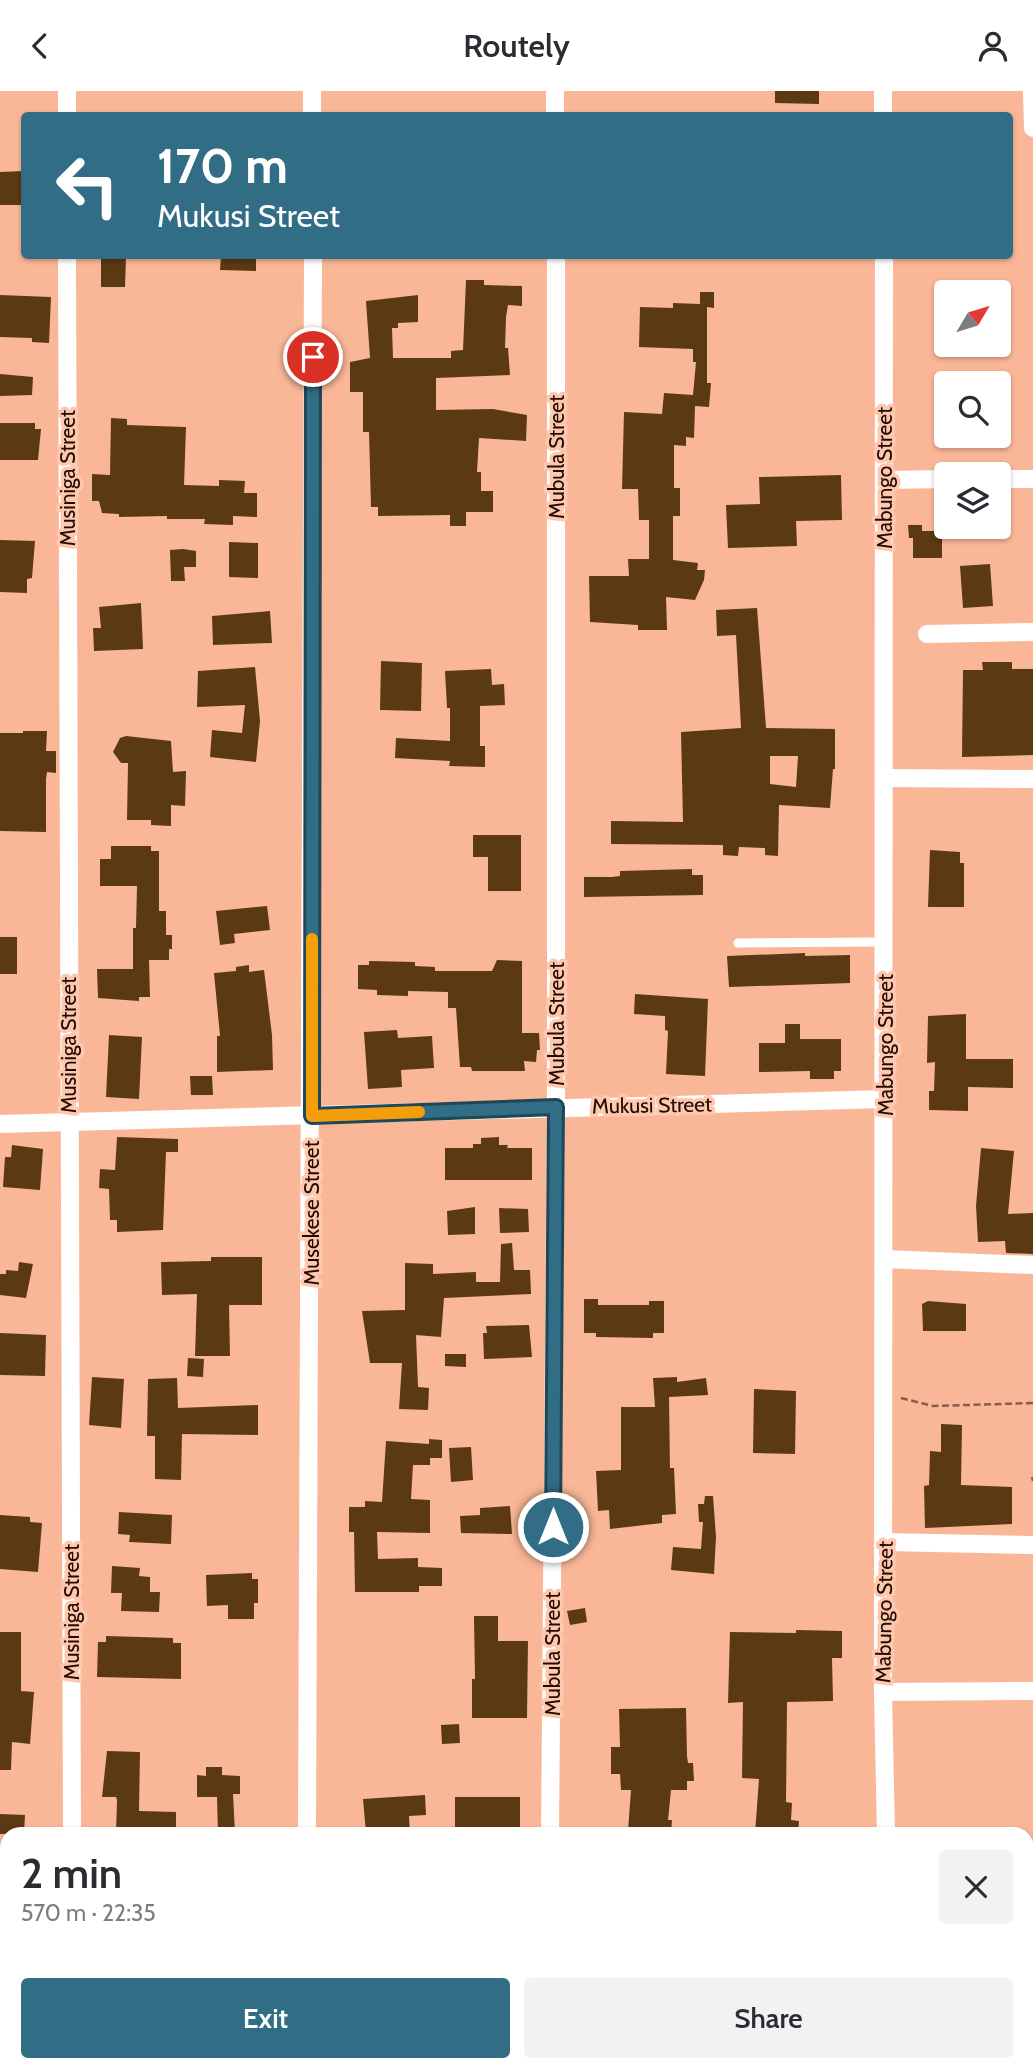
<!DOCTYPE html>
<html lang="en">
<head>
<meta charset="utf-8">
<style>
	:root { --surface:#fff; --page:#f2f2f3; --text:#2b2b33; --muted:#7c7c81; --accent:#316d84 }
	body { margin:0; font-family:Cabin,sans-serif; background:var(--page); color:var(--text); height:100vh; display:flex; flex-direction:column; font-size:26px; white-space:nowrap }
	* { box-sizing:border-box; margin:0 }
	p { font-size:23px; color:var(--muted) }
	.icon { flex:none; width:38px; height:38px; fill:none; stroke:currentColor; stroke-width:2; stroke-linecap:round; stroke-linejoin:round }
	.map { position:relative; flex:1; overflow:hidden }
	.sheet { position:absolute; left:0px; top:1736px; width:1034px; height:245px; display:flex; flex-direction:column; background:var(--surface); border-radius:21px 21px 0 0; box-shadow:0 2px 5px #0004 }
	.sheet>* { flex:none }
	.top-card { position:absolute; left:21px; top:21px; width:992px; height:147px; border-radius:7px; box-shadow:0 2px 5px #0004; background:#316d84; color:#fff; overflow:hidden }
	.needle { width:46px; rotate:52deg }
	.buttons { position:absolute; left:934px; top:189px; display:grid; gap:14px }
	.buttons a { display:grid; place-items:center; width:77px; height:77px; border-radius:7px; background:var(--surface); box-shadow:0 2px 5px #0004; font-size:35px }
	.pin { position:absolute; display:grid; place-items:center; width:60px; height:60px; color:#fff; margin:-30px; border:4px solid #fff; border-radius:50%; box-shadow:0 2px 7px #0007 }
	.me { position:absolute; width:77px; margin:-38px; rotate:0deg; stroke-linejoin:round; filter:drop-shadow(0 0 5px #0008) }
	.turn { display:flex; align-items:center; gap:24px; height:147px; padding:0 21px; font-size:32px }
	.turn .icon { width:91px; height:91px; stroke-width:2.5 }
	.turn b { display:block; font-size:49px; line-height:60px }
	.round { display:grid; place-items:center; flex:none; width:74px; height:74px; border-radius:7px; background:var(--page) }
	.summary { display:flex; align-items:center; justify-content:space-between; height:119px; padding:0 21px }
	h1 { font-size:42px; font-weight:600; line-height:52px }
	.action { display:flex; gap:14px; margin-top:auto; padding:14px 21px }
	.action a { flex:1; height:80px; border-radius:7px; background:var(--accent); color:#fff; font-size:28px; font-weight:600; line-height:80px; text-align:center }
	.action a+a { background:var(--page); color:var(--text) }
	header { display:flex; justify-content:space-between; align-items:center; height:91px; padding:0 21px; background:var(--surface); font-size:32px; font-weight:600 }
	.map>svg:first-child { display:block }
</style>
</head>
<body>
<header><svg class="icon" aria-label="back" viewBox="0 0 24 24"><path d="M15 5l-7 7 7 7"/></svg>Routely<svg class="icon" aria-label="person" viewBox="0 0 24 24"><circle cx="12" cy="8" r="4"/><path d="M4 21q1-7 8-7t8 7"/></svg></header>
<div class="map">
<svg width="1033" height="1981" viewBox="0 0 1033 1981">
	<rect width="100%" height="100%" fill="#fab797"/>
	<g fill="#5b3912" fill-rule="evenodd">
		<path d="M775 0H819V13L775 12Z"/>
		<path d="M24 80V114H0V81Z"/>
		<path d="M126 164 125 196H101V165Z"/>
		<path d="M221 164H256V180L220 179Z"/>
		<path d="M466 189H484V194L522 195V215L508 214 506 226 505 257H508L510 284 436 287V319L493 318 527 324 526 350 479 347 477 381H481V400H493V421H466V435H450V424L378 425V416H371L369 341H363V301H350V271L370 267 366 210 418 204V231L398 232V237H392L393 267H451V260L463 259Z"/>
		<path d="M700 201H714V217L707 216V292H711L709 316 695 315 694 347 686 346V355L674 354V397H680V425H673V469L698 472 697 479H705L704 489 695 509 666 506 667 539H638V534L590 531 589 485H629L628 468H649V429H639L638 398H622L624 321 662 323 664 302 693 304 696 271H693V258L639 256 640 216 673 217V212L700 213Z"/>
		<path d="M0 204 51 206 49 252 32 251V247L0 246Z"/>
		<path d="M0 283 33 286 32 304 0 305Z"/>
		<path d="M111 327 127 328V334L186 336 184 394 219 395V389L245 390 244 402H257V426L233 425V434L204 433 205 428H167V425L119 426V423L102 422 99 410H92V383L110 384Z"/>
		<path d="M0 332H35V338H41L38 369H0Z"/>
		<path d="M841 384 842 429 796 430 797 455 728 457 726 414 760 413 759 386Z"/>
		<path d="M908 434H922V440H942V467H913V447H909Z"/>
		<path d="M0 449 35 450 32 487 27 488V502L0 501Z"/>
		<path d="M229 451 258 452V487L229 486Z"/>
		<path d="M183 458 196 460V476H184L185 490H171L170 459Z"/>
		<path d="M990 473 993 515 963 517 960 475Z"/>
		<path d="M141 512 143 558 94 560 93 537H101L99 516Z"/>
		<path d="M757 517 766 637 835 638V678H833L830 717 779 714 778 765 765 764V757L739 756 738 765 723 764V754L611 753V730L683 731 681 641 741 637 736 544 717 545 716 519ZM770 665H798L796 696 770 693Z"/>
		<path d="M270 520 272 552 213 554 212 525Z"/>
		<path d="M381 570 422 572 421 620 380 619Z"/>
		<path d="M982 571H1012V578H1033V664L962 666 963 579H983Z"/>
		<path d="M255 576 260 630 256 671 210 666 212 639 242 642 245 614 197 616 198 580Z"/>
		<path d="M491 578 492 594 504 593 505 614 480 615V655H485V676L449 675 450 670 395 667 396 647 450 650V617H447L445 580Z"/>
		<path d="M23 640H47L46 660H56V682L47 681 46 688V741L0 740V642H23Z"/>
		<path d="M126 645 171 650 173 681 186 680 185 715 171 714V735L151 734V729H127L128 672H121L113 661 120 647Z"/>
		<path d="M473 744H521V800H488V766H473Z"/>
		<path d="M111 755H151V760H159V820H166V844H172V858H169V869H149L150 906H139V910L98 907 97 878H133V837H136L137 795H100V768H111Z"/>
		<path d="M930 759 960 761V772H964V816H928Z"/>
		<path d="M692 778V784H703V804L584 806V786H612L620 785V780Z"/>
		<path d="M267 815 270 839 234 843 235 852 220 854 216 820Z"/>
		<rect x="0" y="846" width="17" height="37"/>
		<path d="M805 862V865L850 864V892L729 896 727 865Z"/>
		<path d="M497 869 522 870V942H539L540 959H537L536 971 524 970 525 980H472L471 976H460L456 917H448V901L408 900V905L377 904V899L358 898V874H369V870L415 871V875L435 876V880H492Z"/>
		<path d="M249 874V881L264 879 272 944 273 979 217 981V945H220L214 882 236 880V876Z"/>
		<path d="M635 903 708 908 705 985 666 983 668 940 665 939V925L634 923Z"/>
		<path d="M966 923V968H1013V997L968 996V1020L929 1019V1000H934L935 971 927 972 928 925Z"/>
		<path d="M785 933H800V948H841V980H834V988H810V980L759 981V952H785Z"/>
		<path d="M397 939 398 947 432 945 434 977 401 979 402 996 368 998 364 941Z"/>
		<path d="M109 944 142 946 139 1008 106 1006Z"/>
		<path d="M190 985H212L213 1004H191Z"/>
		<path d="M117 1046 178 1048V1061H166L163 1139 117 1141V1129H110L109 1098 99 1097 100 1078 115 1079Z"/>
		<path d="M499 1046V1054H508L507 1057H532V1089H445V1057H473V1053H481V1047Z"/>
		<path d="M12 1054 43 1058 40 1099 3 1096 5 1066H11Z"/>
		<path d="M981 1057 1014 1060 1008 1123 1033 1122V1163L1006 1162 1005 1150 978 1151 976 1115Z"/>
		<path d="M475 1116V1143L448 1144 447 1120Z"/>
		<path d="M499 1117 528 1118 529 1141 500 1142Z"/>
		<path d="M512 1152 514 1179H530L531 1203 444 1207 441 1246 416 1244 418 1296 429 1297 428 1319 399 1318 402 1272H370L362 1220 405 1219V1172L433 1173V1183L476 1181V1191H500L501 1153Z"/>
		<path d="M211 1166H262V1214H229L230 1265H195L197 1203 162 1204 161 1171 211 1170Z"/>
		<path d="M19 1171 33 1173 26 1207 0 1204V1183H6V1179L18 1180Z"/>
		<path d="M584 1208H598V1214H649V1210H664V1242H653V1247L596 1246V1242H584Z"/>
		<path d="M928 1210 966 1213V1240H923L922 1213Z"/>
		<path d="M529 1234 532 1266 484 1268 483 1242H487L486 1235Z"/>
		<path d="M0 1242 46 1244 45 1285 0 1284Z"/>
		<path d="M445 1263H466V1276L445 1275Z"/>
		<path d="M188 1267 204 1268 203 1286 187 1285Z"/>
		<path d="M92 1286 124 1288 121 1337 89 1334Z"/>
		<path d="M677 1286V1291L706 1287 708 1304 669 1306 670 1377H674L676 1423 662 1424V1432L610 1438 609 1419 598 1420 596 1380 621 1379V1316H655L653 1287Z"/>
		<path d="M177 1287 178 1317 258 1314V1344L182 1343 181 1389 155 1388V1345H147L148 1288Z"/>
		<path d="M754 1298 796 1300 795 1363 753 1362Z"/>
		<path d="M941 1333 962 1334 961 1394 1012 1396V1433L925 1437 924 1395 929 1394 930 1360 941 1361Z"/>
		<path d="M429 1348 442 1349V1367H430V1374H413L411 1408 430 1409V1442L377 1441 378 1468 418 1467V1476L442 1477V1495H419V1501H355L354 1441H349V1416H365V1410L382 1411 386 1350 429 1353Z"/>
		<path d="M471 1356 473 1389 451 1391 449 1357Z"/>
		<path d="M705 1405H713L716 1446 714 1483 671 1479 673 1456 701 1458 703 1431H699L698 1413H704Z"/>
		<path d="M510 1415 512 1443 461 1442 460 1425 480 1424V1417Z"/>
		<path d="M119 1421 172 1424 171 1453 129 1451 130 1444 118 1443Z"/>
		<path d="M0 1424 30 1426V1431L42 1432 38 1481 0 1478Z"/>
		<path d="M112 1475 140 1477 139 1485 150 1486V1501H160L159 1521 121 1520 122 1502H111Z"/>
		<path d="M252 1482V1488H258V1512H254V1528H228V1514L207 1515 206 1484Z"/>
		<path d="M585 1517 587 1531 570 1534 567 1520Z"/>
		<path d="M474 1525H498V1550H528L527 1627H472V1588H475Z"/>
		<path d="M796 1539 842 1540V1567H832L833 1610 787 1611 786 1711 792 1712 791 1729 799 1730 798 1743H755L759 1688 742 1687 743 1611 728 1612 730 1541 796 1542Z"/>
		<path d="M0 1541H21V1600L34 1601 30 1653 12 1651 11 1679H0Z"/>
		<path d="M106 1545 173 1547V1552H181V1588L97 1586 98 1551H106Z"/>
		<path d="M686 1617 687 1665 688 1672H693L694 1690H687V1699H671L668 1729H672L671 1743H632L628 1740 631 1699H621L620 1683H611V1656H620L619 1618Z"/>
		<path d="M459 1633 460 1652 442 1653 441 1634Z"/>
		<path d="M107 1660 140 1661 139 1720 176 1721V1743H116L117 1709 116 1706H102Z"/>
		<path d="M206 1676H222V1684L240 1685V1703H233L235 1743H218L217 1706H197V1684L206 1685Z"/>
		<path d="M425 1704 426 1724 409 1725 410 1743 366 1742 363 1708Z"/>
		<rect x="455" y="1706" width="65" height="37"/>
		<path d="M0 1723 25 1724 24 1743H0Z"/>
	</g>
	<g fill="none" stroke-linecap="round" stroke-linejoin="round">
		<g stroke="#885c48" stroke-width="2.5" stroke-dasharray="7 3.5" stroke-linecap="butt">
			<path d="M901 1307 933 1315 1033 1312"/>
			<path d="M1032 1386 1033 1390"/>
		</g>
		<path stroke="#fff" stroke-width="9" d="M738 852 885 851"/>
		<g stroke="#fff" stroke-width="18">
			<path d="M312 0V24"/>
			<path d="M555 0V24"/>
			<path d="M883 0V24"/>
			<path d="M1032 0 1033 37"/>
			<path d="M67 24V0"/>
			<path d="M67 164 72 1743"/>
			<path d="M884 164 883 1601 886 1743"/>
			<path d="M999 388H1033"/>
			<path d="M884 389 947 388"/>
			<path d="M927 543 1033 541"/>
			<path d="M884 687 1033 688"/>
			<path d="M0 1033 885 1008"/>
			<path d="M885 1168 1033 1174"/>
			<path d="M885 1451 1033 1454"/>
			<path d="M883 1601 1033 1600"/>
			<path d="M307 1743 313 164"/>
			<path d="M550 1743 556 1016V164"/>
			<path d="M1027 1799 1033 1797"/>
			<path d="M1027 1939 1033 1938"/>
			<path d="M73 1974V1981"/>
			<path d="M858 1974 860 1981"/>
			<path d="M997 1974 999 1981"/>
			<path d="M305 1981V1974"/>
			<path d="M379 1981 403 1974"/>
		</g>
	</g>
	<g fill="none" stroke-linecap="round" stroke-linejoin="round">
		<g stroke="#204756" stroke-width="18">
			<path id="route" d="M313 266 312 1025 556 1016 553 1436"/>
		</g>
		<use href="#route" stroke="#316d84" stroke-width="12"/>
		<path stroke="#f59e0b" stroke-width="12" d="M312 848V1025L419 1021"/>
	</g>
	<g text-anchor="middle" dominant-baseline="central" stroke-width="7" stroke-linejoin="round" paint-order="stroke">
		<g font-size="21" fill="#210a01" stroke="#fec8ae">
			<text transform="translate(556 366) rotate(-90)">Mubula Street</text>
			<text transform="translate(67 387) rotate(-90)">Musiniga Street</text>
			<text transform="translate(884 387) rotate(-90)">Mabungo Street</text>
			<text transform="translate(556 933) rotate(-90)">Mubula Street</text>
			<text transform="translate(68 954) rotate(-90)">Musiniga Street</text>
			<text transform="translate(885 954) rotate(-90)">Mabungo Street</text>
			<text transform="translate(652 1014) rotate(-1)">Mukusi Street</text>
			<text transform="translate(311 1122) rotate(-90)">Musekese Street</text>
			<text transform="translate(71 1521) rotate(-90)">Musiniga Street</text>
			<text transform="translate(884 1521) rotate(-89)">Mabungo Street</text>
			<text transform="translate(552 1563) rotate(-90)">Mubula Street</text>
		</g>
	</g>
</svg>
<div class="buttons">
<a><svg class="needle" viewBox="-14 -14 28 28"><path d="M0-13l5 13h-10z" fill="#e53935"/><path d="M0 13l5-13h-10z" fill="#7c7c81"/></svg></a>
<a><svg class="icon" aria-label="search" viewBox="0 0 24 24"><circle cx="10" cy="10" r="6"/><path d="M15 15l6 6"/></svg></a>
<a><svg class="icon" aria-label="layers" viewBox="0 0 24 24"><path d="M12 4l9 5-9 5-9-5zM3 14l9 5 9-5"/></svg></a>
</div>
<div class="pin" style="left:313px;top:266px;background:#d93025"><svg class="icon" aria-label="arrive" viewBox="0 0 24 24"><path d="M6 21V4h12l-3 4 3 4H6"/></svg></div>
<svg class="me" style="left:553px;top:1436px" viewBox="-20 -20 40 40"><circle r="17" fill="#316d84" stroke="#fff" stroke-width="3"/><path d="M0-11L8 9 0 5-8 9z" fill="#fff"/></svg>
<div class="top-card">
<div class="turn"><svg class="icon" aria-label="left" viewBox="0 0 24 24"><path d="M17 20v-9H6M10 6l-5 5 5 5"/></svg><div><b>170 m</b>Mukusi Street</div></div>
</div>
<section class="sheet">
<div class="summary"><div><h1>2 min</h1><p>570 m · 22:35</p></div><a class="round"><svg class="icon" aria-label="close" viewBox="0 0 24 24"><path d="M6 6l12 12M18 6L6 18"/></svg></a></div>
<div class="action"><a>Exit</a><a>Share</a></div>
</section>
</div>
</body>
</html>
